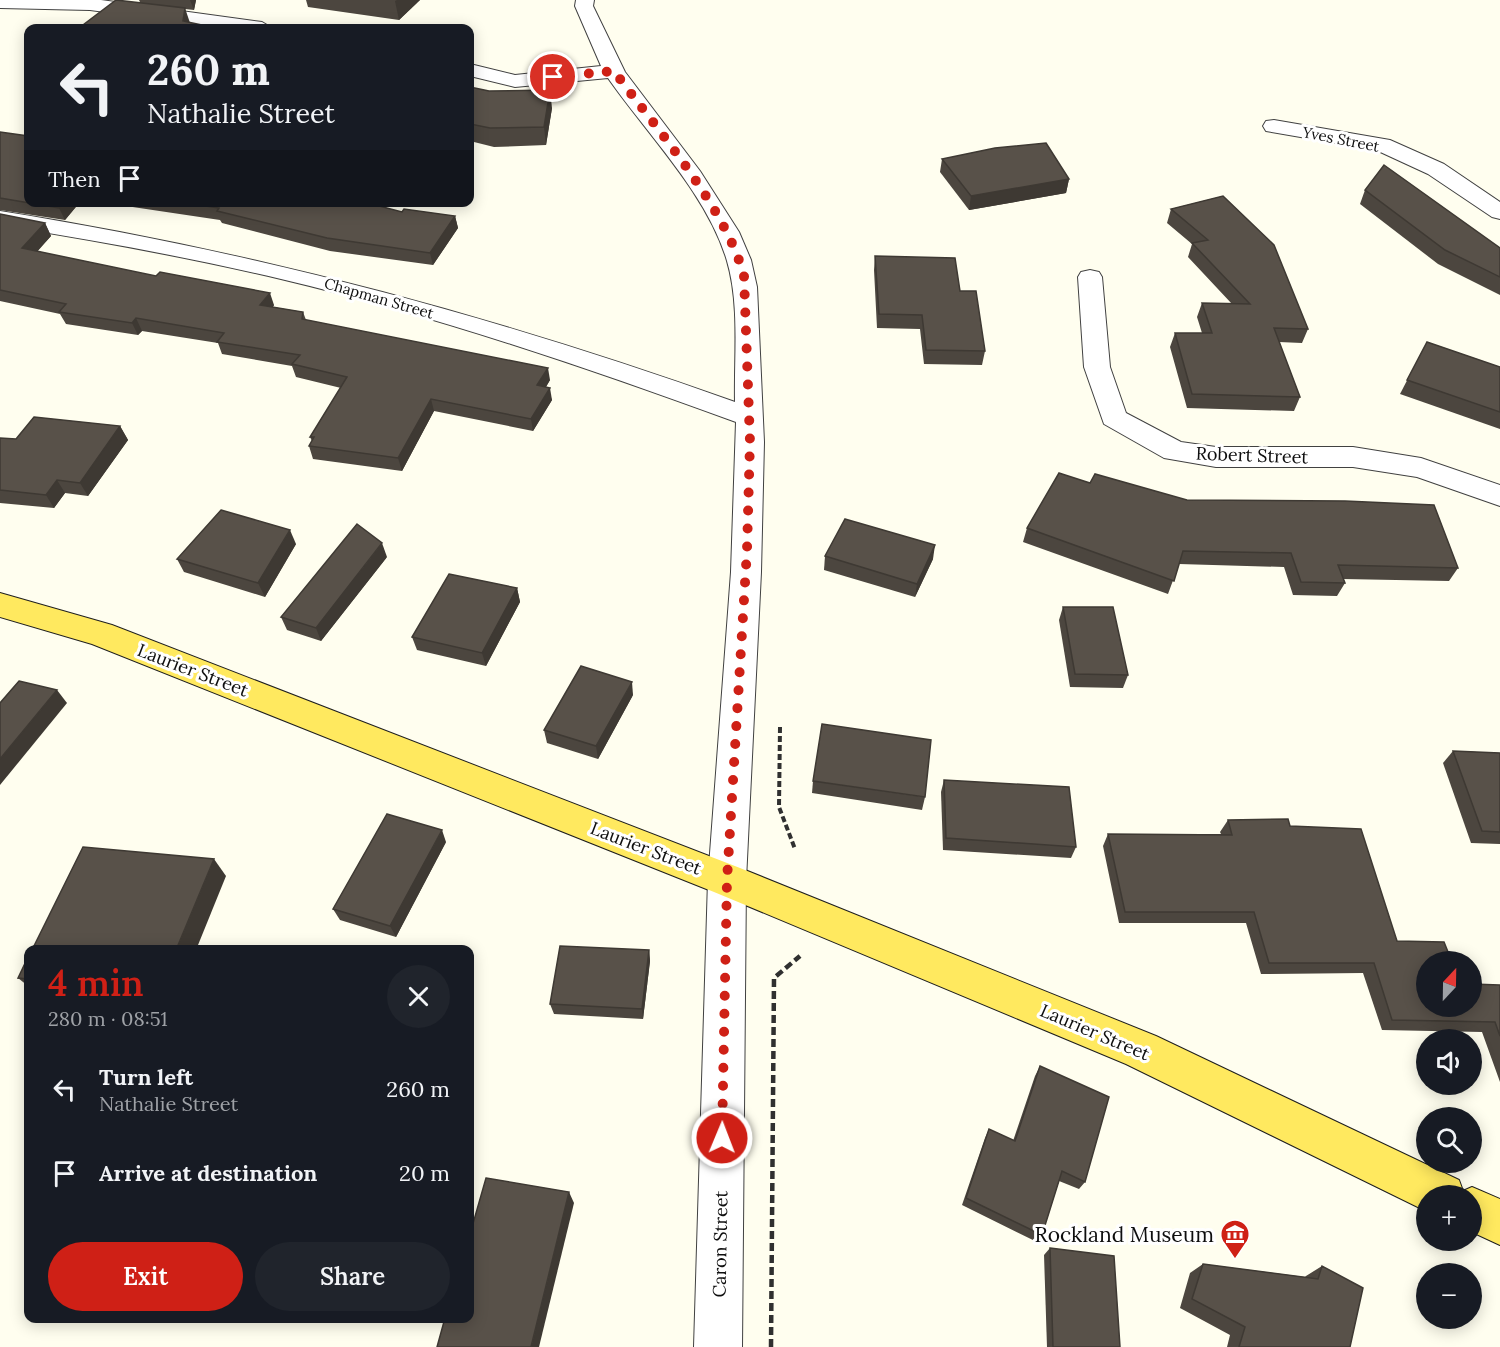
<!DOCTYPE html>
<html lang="en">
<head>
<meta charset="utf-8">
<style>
	:root { --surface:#171b24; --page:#20242c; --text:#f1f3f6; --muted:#9ea1a6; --accent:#cf2016 }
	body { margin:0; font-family:Lora,serif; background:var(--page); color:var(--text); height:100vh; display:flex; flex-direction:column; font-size:22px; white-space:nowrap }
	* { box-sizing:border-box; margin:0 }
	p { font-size:20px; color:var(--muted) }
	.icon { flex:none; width:33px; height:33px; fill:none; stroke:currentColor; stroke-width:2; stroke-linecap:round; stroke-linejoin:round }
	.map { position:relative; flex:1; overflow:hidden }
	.side { position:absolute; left:24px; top:945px; width:450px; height:378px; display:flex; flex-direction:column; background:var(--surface); border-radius:12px; box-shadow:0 3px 15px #0003 }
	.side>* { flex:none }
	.top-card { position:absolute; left:24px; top:24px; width:450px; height:183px; border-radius:12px; box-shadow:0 3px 15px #0003; background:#171b24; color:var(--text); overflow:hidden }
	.needle { width:39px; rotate:22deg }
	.tools { position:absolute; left:1416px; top:951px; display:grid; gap:12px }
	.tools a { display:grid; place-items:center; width:66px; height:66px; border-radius:50%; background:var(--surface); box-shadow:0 3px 15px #0003; font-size:30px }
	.pin { position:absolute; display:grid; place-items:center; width:51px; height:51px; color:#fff; margin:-26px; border:3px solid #fff; border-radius:50%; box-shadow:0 2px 6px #0007 }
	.me { position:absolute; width:66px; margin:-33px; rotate:1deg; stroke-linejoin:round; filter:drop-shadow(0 0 4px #0008) }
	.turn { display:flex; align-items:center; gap:21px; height:126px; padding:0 24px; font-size:27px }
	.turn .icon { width:78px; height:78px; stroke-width:2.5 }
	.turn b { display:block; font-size:42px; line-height:51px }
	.then { display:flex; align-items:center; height:57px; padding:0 24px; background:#0003; gap:12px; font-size:22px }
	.round { display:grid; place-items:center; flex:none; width:63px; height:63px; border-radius:32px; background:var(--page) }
	.summary { display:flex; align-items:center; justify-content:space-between; height:102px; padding:0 24px }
	h1 { font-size:36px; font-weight:600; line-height:45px; color:var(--accent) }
	.action { display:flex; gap:12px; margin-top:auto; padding:12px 24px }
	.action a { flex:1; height:69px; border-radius:36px; background:var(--accent); color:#fff; font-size:24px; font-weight:600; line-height:69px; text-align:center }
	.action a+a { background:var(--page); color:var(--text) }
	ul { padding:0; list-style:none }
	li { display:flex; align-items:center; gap:18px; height:84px; padding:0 24px }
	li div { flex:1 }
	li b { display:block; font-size:22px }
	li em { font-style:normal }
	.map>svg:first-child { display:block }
</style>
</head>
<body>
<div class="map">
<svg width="1500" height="1347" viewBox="0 0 1500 1347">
	<rect width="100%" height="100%" fill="#fffeef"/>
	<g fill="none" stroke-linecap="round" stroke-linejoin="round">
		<g stroke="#414141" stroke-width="2">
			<g id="minor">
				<path d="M0 0H101L262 22 272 28H225L90 10 0 8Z"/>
				<path d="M576 0H594L593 6 625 72 700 171 739 232 751 260 757 287 764 442 761 572 746 880 742 1347H694L708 880 731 572 736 422C586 367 436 316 281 279 188 257 94 240 0 225V211C252 251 495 316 735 402 734 357 740 305 727 261 708 195 647 134 608 78L515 87 470 76V64L515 75 601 66 575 6Z"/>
				<path d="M1274 120 1390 140 1444 164 1500 202V219L1492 217 1428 174 1376 150 1266 131 1263 126 1266 121Z"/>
				<path d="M1090 270 1099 272 1102 277 1110 367 1126 413 1181 442 1216 447H1353L1421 458 1500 485V506L1417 477 1353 467H1216L1164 458 1104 424 1084 367 1078 277 1081 272Z"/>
			</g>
		</g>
		<g stroke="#1f1f1f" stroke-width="2">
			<path id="major" d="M0 593 112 625 740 868 1156 1036 1459 1180 1463 1191 1472 1187 1500 1199V1245L1472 1232V1196H1426V1211L1126 1064 714 892 92 644 0 617Z"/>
		</g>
		<path stroke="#303030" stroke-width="4" stroke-dasharray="6 3" stroke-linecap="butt" d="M780 727 779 807 795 849"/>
		<path stroke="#303030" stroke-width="4.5" stroke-dasharray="8 4" stroke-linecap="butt" d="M771 1347 774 978 800 956"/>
		<use href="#minor" fill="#fff" fill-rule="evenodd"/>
		<use href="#major" fill="#ffe95f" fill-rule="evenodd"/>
	</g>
	<g fill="#4c463f">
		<path d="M139 0H196L194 10 185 9 79 28 140 2Z"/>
		<path d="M306 0H420L399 20 308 7Z"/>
		<path d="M470 87 552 108 546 145 494 147 470 141Z"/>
		<path d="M0 132 80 202 65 220 0 210Z"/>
		<path d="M942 159 1069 179 1066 193 969 210 940 172Z"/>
		<path d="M1365 190 1500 248V295L1438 264 1360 204Z"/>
		<path d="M1223 196 1308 329 1302 343 1279 342 1300 397 1294 411 1187 408 1170 347 1175 333H1202L1197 317 1202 303 1232 304 1188 257 1192 244 1167 223 1171 209Z"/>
		<path d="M99 202H364L402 212 455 216 458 228 433 265 330 251 222 223 220 220Z"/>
		<path d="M0 214 45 223 51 236 37 251 274 305 273 307 303 312 306 320 550 380 546 387 552 400 533 431 434 411 402 471 313 459 309 446 312 441 310 437 341 388 296 377 292 366 222 354 218 343 142 331 138 335 66 324 60 314 0 301Z"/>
		<path d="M875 256 960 291 985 351 982 365 924 364 920 329 877 328 874 270Z"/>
		<path d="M1427 342 1500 367V429L1400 394Z"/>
		<path d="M120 426 128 440 88 496 65 493 54 508 0 503V438L16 439Z"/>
		<path d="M1090 483 1187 500 1458 568 1449 581 1343 579 1345 583 1337 596 1293 595 1284 567 1179 564 1168 594 1023 542 1027 528Z"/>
		<path d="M296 544 265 597 184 572 177 559Z"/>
		<path d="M825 556 933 559 915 597 824 570Z"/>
		<path d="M387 557 321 641 287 630 281 617Z"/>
		<path d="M517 588 520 602 486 666 417 650 412 637Z"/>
		<path d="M1063 607 1128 675 1123 688 1070 687 1059 620Z"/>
		<path d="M633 695 598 759 547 743 544 730Z"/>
		<path d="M1453 751 1500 753V844L1471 843 1443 763Z"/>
		<path d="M944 780 1076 847 1071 858 943 850 941 792Z"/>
		<path d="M813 781 925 797 922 810 812 793Z"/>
		<path d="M1228 820 1290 826 1397 941 1426 1006 1500 985V1082L1482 1032 1382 1030 1363 973 1261 974 1246 923H1119L1103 846 1108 834H1221L1220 832Z"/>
		<path d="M446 842 396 937 340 920 333 909Z"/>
		<path d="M649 950 650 961 643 1019 554 1014 550 1004Z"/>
		<path d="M28 957V986L18 978Z"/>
		<path d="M1040 1066 1085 1182 1079 1189 1059 1181 1042 1235 1037 1242 962 1205 985 1138 989 1129 1013 1141 1035 1076Z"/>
		<path d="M1050 1248 1120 1347H1047L1044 1255Z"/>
		<path d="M1203 1264 1305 1277 1306 1276 1322 1266 1350 1347H1227L1230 1335 1180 1308 1190 1273Z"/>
	</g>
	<g fill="#3e3933">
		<path d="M190 0H196L194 10Z"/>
		<path d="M397 0H420L399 20 395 1Z"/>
		<path d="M185 8 191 26 183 21Z"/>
		<path d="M550 90 552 108 546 145 544 127Z"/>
		<path d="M1069 179 1066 193 969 210 971 196Z"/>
		<path d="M63 202H80L65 220 59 208Z"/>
		<path d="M455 216 458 228 433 265 430 253Z"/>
		<path d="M45 223 51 236 29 261 22 248Z"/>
		<path d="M270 293 274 305 265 317 260 305Z"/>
		<path d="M136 318 142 331 138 335 132 323Z"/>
		<path d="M548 368 550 380 539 398 537 385Z"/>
		<path d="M550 388 552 400 533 431 531 419Z"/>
		<path d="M431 399 434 411 402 471 398 458Z"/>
		<path d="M120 426 128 440 88 496 80 483Z"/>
		<path d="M57 480 65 493 54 508 46 495Z"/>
		<path d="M290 530 296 544 265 597 258 583Z"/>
		<path d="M382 543 387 557 321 641 316 628Z"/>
		<path d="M935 545 933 559 915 597 917 584Z"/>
		<path d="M517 588 520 602 486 666 482 653Z"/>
		<path d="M632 682 633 695 598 759 596 746Z"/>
		<path d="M57 690 67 703 0 785V759Z"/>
		<path d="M442 830 446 842 396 937 390 926Z"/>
		<path d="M214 859 226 876 196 950H176Z"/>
		<path d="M649 950 650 961 643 1019 642 1009Z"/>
		<path d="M569 1192 574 1203 539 1347H531Z"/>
	</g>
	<g fill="#585149" stroke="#3e3933" stroke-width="1.5">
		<path d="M116 0 185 8 183 21 216 28H79Z"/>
		<path d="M470 87 489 91 550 90 544 127 490 128 470 124Z"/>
		<path d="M0 132 28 136V202H63L59 208 0 198Z"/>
		<path d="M1046 143 1069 179 971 196 942 159 995 148Z"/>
		<path d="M1384 165 1500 248V277L1445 250 1365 190Z"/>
		<path d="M1223 196 1274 245 1308 329 1274 328 1300 397 1192 394 1175 333H1212L1202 303 1250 304 1192 243 1208 240 1171 209Z"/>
		<path d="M179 202H364L402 212 404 209 455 216 430 253 327 238 217 211 219 208Z"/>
		<path d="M0 214 45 223 22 248 156 276 160 272 270 293 260 305 303 312 302 319 548 368 537 385 550 388 531 419 431 399 398 458 309 446 314 437H310L347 377 292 364 300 355 217 342 224 333 136 318 132 323 59 312 66 304 0 290Z"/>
		<path d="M875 256 955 258 960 291H976L985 351 926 350 922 315 879 314Z"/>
		<path d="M1427 342 1500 367V412L1407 380Z"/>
		<path d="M34 417 120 426 80 483 57 480 46 495 0 490V438L16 439Z"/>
		<path d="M1059 473 1090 483 1095 474 1187 500 1345 501 1434 505 1458 568 1338 565 1345 583 1301 582 1291 553 1183 551 1174 581 1027 528Z"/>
		<path d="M221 510 290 530 258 583 177 559Z"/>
		<path d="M845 519 935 545 917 584 825 556Z"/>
		<path d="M357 524 382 543 316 628 281 617Z"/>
		<path d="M449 574 517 588 482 653 412 637Z"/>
		<path d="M1063 607H1113L1128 675 1075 674Z"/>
		<path d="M581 666 632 682 596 746 544 730Z"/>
		<path d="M19 681 57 690 0 759V703Z"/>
		<path d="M822 724 931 740 925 797 813 781Z"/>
		<path d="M1453 751 1500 753V832L1482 831Z"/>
		<path d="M944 780 1069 787 1076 847 946 838Z"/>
		<path d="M387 814 442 830 390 926 333 909Z"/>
		<path d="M1288 819 1290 826 1361 829 1397 941 1444 942 1452 962H1426V1006H1472V984L1500 985V1036L1495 1022 1392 1020 1374 963H1269L1254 912H1125L1108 834 1232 835 1228 820Z"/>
		<path d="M83 847 214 859 176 950H32Z"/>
		<path d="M560 946 649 950 642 1009 550 1004Z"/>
		<path d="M28 957V979L18 978Z"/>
		<path d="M1040 1066 1109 1097 1085 1182 1062 1171 1042 1235 966 1198 989 1129 1015 1141Z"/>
		<path d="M486 1178 569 1192 531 1347H437L445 1318H470V1234Z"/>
		<path d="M1050 1248 1114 1256 1120 1347H1053Z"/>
		<path d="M1203 1264 1318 1279 1322 1266 1363 1288 1350 1347H1239L1245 1327 1192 1299Z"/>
	</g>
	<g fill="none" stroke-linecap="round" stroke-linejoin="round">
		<path stroke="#cf2016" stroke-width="10" stroke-dasharray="0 18" d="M553 77 614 71C656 128 726 208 744 276L750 442 747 550 727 880 722 1138"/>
	</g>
	<defs>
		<g id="museum-pin" transform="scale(1.5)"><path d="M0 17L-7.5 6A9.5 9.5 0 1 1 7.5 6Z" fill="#cf2016" stroke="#fff"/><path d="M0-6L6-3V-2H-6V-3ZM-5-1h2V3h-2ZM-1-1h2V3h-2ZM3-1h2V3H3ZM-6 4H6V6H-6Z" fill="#fff"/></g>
	</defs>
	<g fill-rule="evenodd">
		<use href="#museum-pin" x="1235" y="1234"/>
	</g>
	<g text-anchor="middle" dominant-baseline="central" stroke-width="6" stroke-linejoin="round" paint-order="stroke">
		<g font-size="15" fill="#0e0e0e" stroke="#fff">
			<text transform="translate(1341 139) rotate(11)">Yves Street</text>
			<text transform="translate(379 298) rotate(16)">Chapman Street</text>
		</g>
		<g font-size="18" fill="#0e0e0e" stroke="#fff">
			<text transform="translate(1252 455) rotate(2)">Robert Street</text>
			<text transform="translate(193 670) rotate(21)">Laurier Street</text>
			<text transform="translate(646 848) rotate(21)">Laurier Street</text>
			<text transform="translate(1095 1032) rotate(23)">Laurier Street</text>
			<text transform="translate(720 1244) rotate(-89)">Caron Street</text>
		</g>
		<g font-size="21" fill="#0e0e0e" stroke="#fff" text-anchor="end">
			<text x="1214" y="1234">Rockland Museum</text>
		</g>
	</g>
</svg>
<div class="tools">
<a><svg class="needle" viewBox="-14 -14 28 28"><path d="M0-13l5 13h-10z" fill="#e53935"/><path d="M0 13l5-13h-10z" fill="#9ea1a6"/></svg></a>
<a><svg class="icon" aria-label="sound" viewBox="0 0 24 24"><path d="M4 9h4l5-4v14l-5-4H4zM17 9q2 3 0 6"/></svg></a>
<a><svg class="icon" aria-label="search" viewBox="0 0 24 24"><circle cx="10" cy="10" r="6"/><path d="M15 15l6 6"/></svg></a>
<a>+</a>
<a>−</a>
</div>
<div class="pin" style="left:553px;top:77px;background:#d93025"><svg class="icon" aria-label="arrive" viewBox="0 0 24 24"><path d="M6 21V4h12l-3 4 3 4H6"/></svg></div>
<svg class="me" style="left:722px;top:1138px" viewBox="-20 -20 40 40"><circle r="17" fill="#cf2016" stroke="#fff" stroke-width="3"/><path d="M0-11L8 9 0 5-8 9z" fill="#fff"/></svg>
<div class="top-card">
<div class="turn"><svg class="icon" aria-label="left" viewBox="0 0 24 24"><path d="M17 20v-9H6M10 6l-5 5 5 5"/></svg><div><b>260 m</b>Nathalie Street</div></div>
<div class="then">Then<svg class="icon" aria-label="arrive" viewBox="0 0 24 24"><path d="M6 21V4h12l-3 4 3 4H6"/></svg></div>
</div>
<section class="side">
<div class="summary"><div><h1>4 min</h1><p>280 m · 08:51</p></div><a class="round"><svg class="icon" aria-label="close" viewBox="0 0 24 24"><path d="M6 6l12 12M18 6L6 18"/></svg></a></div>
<ul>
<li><svg class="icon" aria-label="left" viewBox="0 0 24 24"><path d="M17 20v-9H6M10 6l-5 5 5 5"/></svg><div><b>Turn left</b><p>Nathalie Street</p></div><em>260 m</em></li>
<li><svg class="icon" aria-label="arrive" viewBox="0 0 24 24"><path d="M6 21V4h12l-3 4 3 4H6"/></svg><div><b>Arrive at destination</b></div><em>20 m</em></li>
</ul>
<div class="action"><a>Exit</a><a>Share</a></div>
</section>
</div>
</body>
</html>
